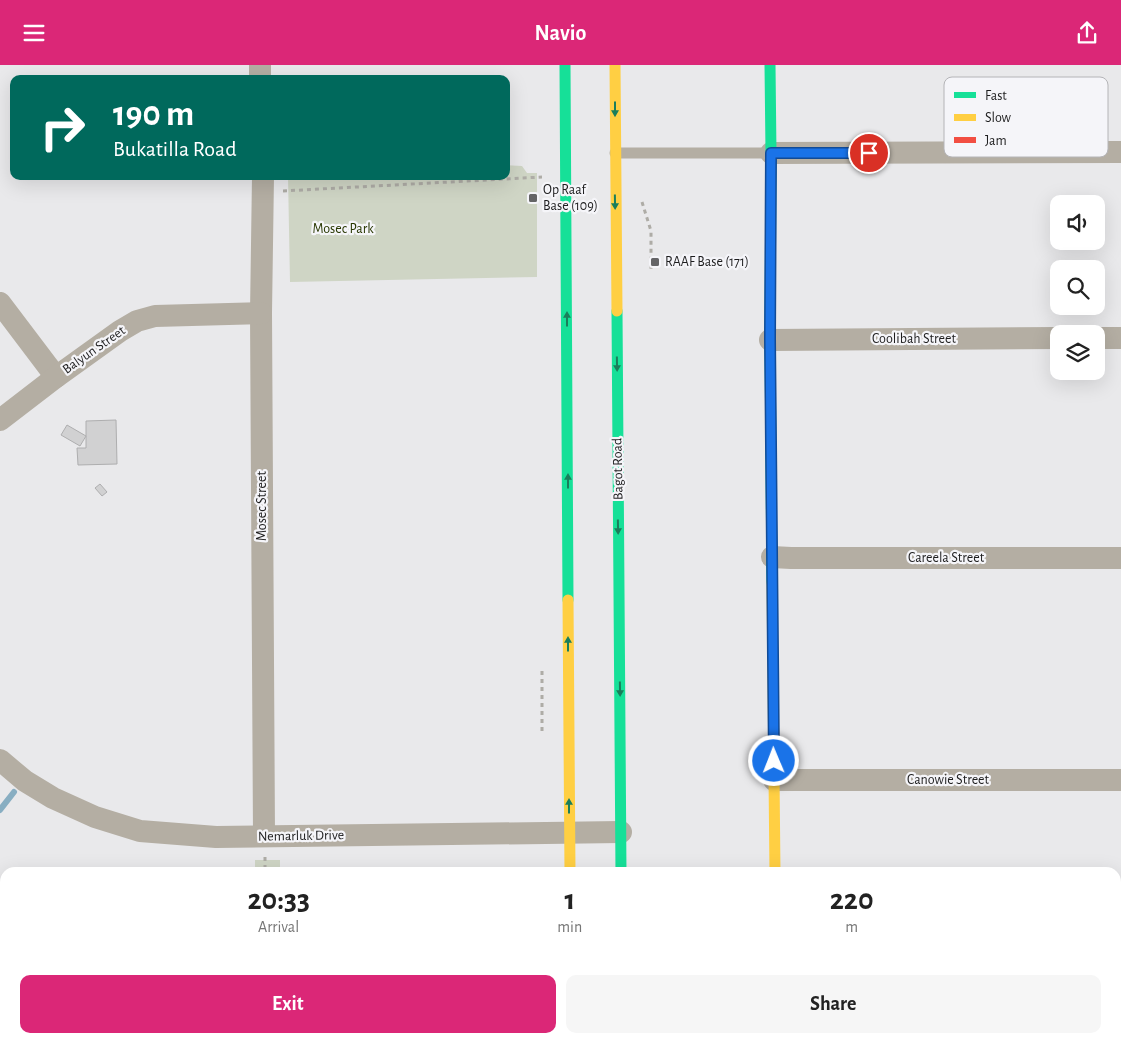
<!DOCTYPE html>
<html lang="en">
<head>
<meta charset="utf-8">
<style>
	:root { --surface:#fff; --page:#f6f6f6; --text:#222; --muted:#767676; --accent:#db2777 }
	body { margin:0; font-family:"Alegreya Sans",sans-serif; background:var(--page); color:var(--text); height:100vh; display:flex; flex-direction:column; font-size:19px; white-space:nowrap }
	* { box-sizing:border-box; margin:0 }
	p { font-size:16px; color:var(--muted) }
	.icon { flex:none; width:28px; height:28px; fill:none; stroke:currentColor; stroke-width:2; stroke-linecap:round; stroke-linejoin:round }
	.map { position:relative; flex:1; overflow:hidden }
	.details { position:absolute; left:0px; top:802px; width:1121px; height:176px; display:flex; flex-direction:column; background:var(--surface); border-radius:15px 15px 0 0; box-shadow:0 5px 20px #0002 }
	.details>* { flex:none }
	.hud { position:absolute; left:10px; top:10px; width:500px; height:105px; border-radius:10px; box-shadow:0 5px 20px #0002; background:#00695c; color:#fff; overflow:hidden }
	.controls { position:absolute; left:1050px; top:130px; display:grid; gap:10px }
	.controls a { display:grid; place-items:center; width:55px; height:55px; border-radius:10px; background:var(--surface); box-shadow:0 5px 20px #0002; font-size:25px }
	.pin { position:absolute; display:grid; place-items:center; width:42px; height:42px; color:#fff; margin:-21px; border:2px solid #fff; border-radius:50%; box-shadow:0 1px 5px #0007 }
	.me { position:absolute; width:55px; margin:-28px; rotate:359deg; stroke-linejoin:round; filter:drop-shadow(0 0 4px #0008) }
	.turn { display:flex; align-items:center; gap:18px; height:105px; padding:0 20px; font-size:22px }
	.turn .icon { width:65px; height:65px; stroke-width:2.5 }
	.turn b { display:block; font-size:35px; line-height:42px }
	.eta { display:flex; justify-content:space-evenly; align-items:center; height:85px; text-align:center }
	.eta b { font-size:30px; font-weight:700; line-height:35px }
	.action { display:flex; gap:10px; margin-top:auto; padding:10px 20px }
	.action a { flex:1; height:58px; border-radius:10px; background:var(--accent); color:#fff; font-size:20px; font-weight:700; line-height:58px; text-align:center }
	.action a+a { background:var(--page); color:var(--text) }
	header { display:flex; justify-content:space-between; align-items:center; height:65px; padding:0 20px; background:var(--accent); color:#fff; font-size:22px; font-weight:700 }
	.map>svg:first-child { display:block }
</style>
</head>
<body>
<header><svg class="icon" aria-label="menu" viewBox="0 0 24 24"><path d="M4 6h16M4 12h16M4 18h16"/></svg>Navio<svg class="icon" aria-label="share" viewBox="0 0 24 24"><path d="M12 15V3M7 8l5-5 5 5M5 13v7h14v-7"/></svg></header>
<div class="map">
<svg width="1121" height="978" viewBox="0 0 1121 978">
	<rect width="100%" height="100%" fill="#e9e9eb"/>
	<g fill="#cfd5c5">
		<path d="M506 100 522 101 527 108H537V212L290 217 288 111H506Z"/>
		<path d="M280 795V807H255V795Z"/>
	</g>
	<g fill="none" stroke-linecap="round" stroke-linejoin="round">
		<path stroke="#88aec2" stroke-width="6" d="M0 745 14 727"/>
	</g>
	<g fill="#d1d1d2" stroke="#aeaeaf">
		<path d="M116 355 117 399 78 400 77 383H86V356Z"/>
		<path d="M67 360 86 371 80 381 61 370Z"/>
		<path d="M100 419 107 427 102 431 95 423Z"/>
		<path d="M51 974H90L91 975 52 976Z"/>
	</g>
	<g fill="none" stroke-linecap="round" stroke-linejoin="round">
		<g stroke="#aeaca6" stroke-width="3" stroke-dasharray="4 4" stroke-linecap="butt">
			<path d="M283 126 542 112"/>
			<path d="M642 137 651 166V204"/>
			<path d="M542 606V669"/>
			<path d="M265 792V808"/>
			<path d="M269 974V978"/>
		</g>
		<path stroke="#b4aea3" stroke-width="11" d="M615 88H771"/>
		<g stroke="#b4aea3" stroke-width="22">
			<path d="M260 0V14"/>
			<path d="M771 88 1121 87"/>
			<path d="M263 111 261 248 264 771"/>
			<path d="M0 238 56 312"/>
			<path d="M1096 273H1121"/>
			<path d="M770 275 1059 273"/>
			<path d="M0 355 56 312 120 266 137 256 155 251 261 248"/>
			<path d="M772 492 791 493H1121"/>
			<path d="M0 695 25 716 53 733 95 752 140 766 216 772 621 767"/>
			<path d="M774 715H1121"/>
			<path d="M1116 939H1121"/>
			<path d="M775 978V974"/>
		</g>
		<g stroke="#16e098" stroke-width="11">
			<path d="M565 0 568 535"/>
			<path d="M770 0 771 88 770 275 772 517"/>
			<path d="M617 246 621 808"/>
		</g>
		<g stroke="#ffcf43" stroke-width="11">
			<path d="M615 0 617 246"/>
			<path d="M772 517 775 808"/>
			<path d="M568 535 570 808"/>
			<path d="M571 974V978"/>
		</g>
		<path stroke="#f24e42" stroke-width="11" d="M622 974V978"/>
	</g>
	<defs><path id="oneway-solid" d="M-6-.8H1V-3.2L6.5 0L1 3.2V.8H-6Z" transform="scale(1.25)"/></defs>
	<g fill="#1a7e5b">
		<use href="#oneway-solid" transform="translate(615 44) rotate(90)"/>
		<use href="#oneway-solid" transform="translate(615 137) rotate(89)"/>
		<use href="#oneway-solid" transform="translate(567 254) rotate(-90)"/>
		<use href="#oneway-solid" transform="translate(617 299) rotate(89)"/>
		<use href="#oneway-solid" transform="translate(568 416) rotate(-90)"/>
		<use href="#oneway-solid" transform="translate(618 462) rotate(89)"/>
		<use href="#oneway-solid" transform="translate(568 579) rotate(-90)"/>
		<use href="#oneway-solid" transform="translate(620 624) rotate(89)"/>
		<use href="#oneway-solid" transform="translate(569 741) rotate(-90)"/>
	</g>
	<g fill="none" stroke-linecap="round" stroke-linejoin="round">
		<g stroke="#114b97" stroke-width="12">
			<path id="route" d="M774 696 770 274 771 88H869"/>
		</g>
		<use href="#route" stroke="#1a73e8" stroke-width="9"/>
	</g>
	<g fill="#646466" stroke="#f5f5f9" stroke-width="2">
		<rect x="528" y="128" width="10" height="10" rx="2.5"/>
		<rect x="650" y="192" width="10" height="10" rx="2.5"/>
	</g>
	<g text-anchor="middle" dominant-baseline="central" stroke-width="4.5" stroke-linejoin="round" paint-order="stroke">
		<g font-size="14" fill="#1d1d1e" stroke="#f5f5f9" text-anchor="start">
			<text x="543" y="125">Op Raaf<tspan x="543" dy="16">Base (109)</tspan></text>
			<text x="665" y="197">RAAF Base (171)</text>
		</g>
		<g font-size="14" fill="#283700" stroke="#f5f5f9">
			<text x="343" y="164">Mosec Park</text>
		</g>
		<g font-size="14" fill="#1d1d1e" stroke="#f5f5f9">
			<text x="914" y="274">Coolibah Street</text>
			<text transform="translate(94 285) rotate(-35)">Balyun Street</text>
			<text transform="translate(618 404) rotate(-91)">Bagot Road</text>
			<text transform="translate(262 441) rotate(-90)">Mosec Street</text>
			<text x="946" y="493">Careela Street</text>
			<text x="948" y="715">Canowie Street</text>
			<text transform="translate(301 771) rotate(-1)">Nemarluk Drive</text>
		</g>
	</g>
	<rect x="944" y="12" width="164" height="80" rx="8" fill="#f5f5f9" stroke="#b4b4b7" stroke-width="1"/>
	<rect x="954" y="27" width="22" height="6" fill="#16e098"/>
	<rect x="954" y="49" width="22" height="7" fill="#ffcf43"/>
	<rect x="954" y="72" width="22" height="6" fill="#f24e42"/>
	<g font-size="14" fill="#1d1d1e">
		<text x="985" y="35">Fast</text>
		<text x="985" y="57">Slow</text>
		<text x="985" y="80">Jam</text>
	</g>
</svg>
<div class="controls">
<a><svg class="icon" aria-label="sound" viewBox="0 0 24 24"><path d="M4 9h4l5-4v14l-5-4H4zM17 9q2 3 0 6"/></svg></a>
<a><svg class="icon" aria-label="search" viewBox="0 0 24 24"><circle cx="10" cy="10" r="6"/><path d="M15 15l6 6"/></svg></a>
<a><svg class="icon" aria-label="layers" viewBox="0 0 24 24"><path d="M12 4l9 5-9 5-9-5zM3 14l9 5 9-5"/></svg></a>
</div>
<div class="pin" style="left:869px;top:88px;background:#d93025"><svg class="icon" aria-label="arrive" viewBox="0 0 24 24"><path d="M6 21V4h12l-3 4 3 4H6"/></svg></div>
<svg class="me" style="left:774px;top:696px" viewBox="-20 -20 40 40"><circle r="17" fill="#1a73e8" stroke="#fff" stroke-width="3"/><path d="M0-11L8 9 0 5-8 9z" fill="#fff"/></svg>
<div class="hud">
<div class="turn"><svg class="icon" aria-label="right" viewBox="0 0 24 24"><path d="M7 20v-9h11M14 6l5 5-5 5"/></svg><div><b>190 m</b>Bukatilla Road</div></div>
</div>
<section class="details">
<div class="eta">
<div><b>20:33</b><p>Arrival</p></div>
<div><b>1</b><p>min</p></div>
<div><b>220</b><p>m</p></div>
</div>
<div class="action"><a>Exit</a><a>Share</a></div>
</section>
</div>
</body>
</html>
